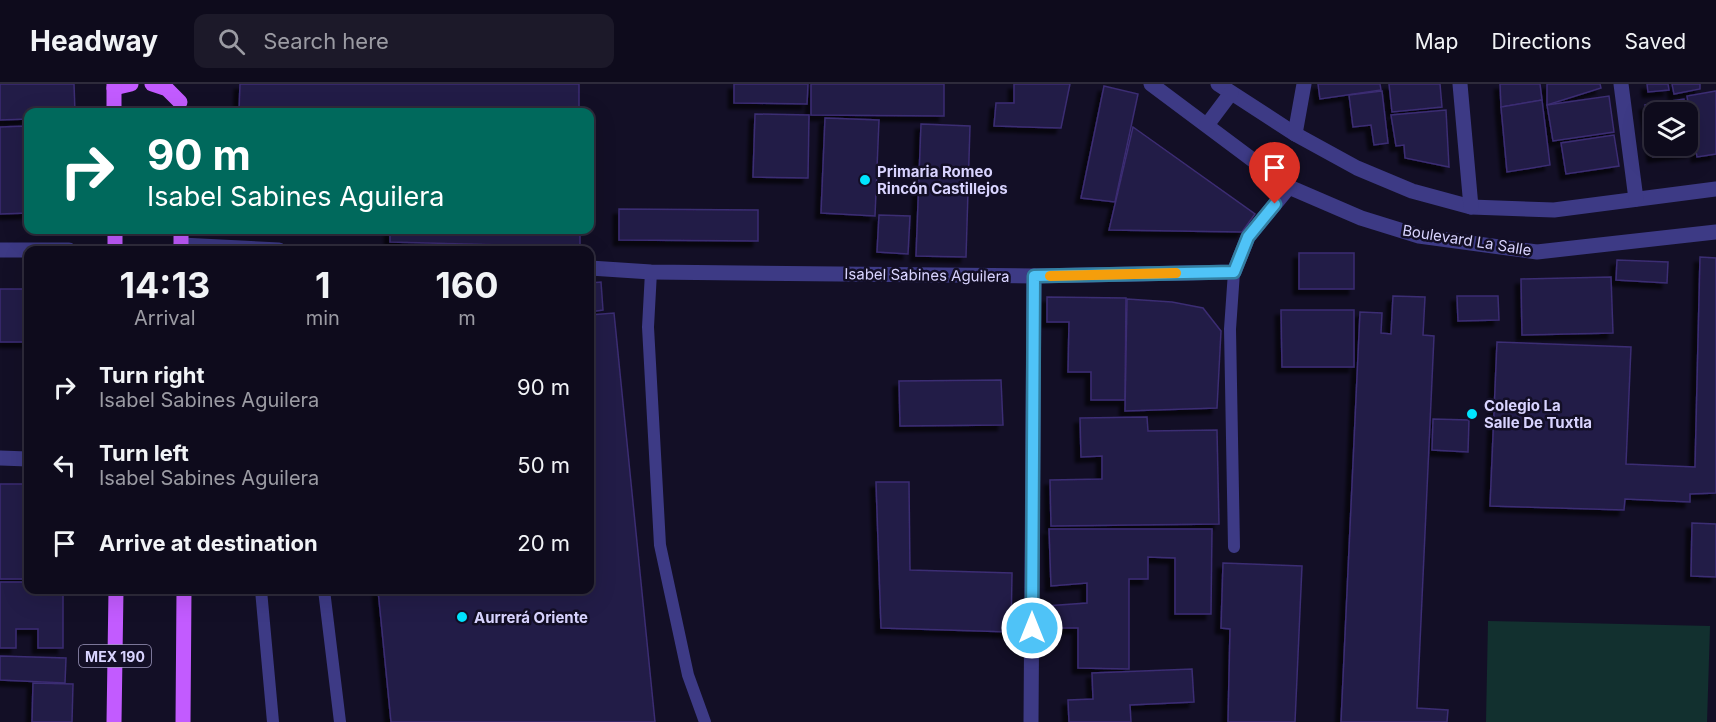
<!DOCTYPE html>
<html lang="en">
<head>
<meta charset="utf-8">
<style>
	:root { --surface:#0e0b1c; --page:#1c1929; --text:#f1f3f6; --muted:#9b9ba3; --line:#2e2b3b }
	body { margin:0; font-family:Inter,sans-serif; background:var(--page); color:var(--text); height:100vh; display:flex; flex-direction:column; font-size:22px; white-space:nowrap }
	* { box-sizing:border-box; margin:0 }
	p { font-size:20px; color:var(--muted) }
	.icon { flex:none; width:33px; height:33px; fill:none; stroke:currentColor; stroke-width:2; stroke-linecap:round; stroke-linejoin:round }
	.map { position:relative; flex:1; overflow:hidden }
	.sheet { position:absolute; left:24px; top:162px; width:570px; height:348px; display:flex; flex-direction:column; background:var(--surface); border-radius:12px; box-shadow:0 6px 24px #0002,0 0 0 2px var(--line) }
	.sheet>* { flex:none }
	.guide { position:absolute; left:24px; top:24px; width:570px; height:126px; border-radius:12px; box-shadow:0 6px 24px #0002,0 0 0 2px var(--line); background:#00695c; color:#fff; overflow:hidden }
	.fabs { position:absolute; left:1644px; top:18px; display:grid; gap:12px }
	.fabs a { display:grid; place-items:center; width:54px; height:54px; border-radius:12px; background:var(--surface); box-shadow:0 6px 24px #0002,0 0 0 2px var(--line); font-size:30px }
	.pin { position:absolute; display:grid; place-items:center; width:51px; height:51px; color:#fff; margin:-62px -26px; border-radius:50% 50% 50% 0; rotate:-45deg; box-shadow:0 0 6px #0007 }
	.pin .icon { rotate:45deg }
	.me { position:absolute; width:66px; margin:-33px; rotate:0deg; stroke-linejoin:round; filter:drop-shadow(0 0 4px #0008) }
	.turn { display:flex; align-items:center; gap:21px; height:126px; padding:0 24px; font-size:27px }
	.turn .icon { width:78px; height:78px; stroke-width:2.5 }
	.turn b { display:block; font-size:42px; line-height:51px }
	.eta { display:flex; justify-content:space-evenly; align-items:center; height:102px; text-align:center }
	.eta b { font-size:36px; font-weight:700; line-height:42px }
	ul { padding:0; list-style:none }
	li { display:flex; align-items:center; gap:18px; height:78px; padding:0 24px }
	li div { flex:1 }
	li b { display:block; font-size:22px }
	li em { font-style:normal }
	header { display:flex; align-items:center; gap:36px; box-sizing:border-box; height:84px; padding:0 30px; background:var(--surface); border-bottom:2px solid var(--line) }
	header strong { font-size:28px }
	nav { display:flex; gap:33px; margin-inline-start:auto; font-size:21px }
	.search { width:420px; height:54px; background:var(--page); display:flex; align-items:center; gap:15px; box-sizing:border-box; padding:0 21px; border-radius:12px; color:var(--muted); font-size:22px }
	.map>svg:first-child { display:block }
</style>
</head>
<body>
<header>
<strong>Headway</strong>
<div class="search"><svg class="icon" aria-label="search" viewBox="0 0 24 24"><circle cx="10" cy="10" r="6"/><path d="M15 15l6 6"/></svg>Search here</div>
<nav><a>Map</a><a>Directions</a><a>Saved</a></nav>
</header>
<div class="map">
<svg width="1716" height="638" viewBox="0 0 1716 638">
	<defs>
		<filter id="shadow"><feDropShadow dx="-5.5" dy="5.5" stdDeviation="1.5" flood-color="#0009"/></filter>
	</defs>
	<rect width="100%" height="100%" fill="#130f26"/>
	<path fill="#12302f" d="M1488 537 1710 542 1707 638H1486Z"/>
	<g fill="#241b47" stroke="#3b2d73" stroke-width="1.5" filter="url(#shadow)">
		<path d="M0 0H74L75 28H28V35L0 36Z"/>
		<path d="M240 0H579V28H239Z"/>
		<path d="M734 0H808L807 20 734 19Z"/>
		<path d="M811 0H944V32L811 31Z"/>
		<path d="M1014 0H1070L1061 44 994 42 996 19H1014Z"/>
		<path d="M1318 0H1380L1381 6 1320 15Z"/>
		<path d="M1389 0H1440L1442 23 1392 28Z"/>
		<path d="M1500 0H1540L1542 16 1501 23Z"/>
		<path d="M1547 0H1600L1601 4 1547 21Z"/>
		<path d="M1647 0H1668L1669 6 1648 8Z"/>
		<path d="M1672 0H1700V5L1674 10Z"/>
		<path d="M1104 2 1138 10 1115 118 1081 114Z"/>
		<path d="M1382 7 1388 59 1374 61 1371 41 1353 43 1349 11Z"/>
		<path d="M1716 7V70L1697 73 1687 12Z"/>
		<path d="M1609 12 1614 48 1553 57 1547 21Z"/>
		<path d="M1684 15 1686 28H1654V62H1688V38L1692 68 1653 73 1645 21Z"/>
		<path d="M1542 16 1550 81 1507 88 1501 23Z"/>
		<path d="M1446 26 1449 83 1405 74 1404 61 1396 62 1391 31Z"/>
		<path d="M755 30 809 31 808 94 753 93Z"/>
		<path d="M825 34 879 36 875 132 821 129Z"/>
		<path d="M921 40 970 42 966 173 916 172Z"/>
		<path d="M28 42V129L0 130V43Z"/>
		<path d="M1133 43 1255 130 1242 148 1109 146Z"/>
		<path d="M1614 51 1619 82 1566 90 1561 59Z"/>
		<path d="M619 125 758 126V157L619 156Z"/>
		<path d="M879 131 910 132 908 170 877 168Z"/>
		<path d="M390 146H580V163L390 158Z"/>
		<rect x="1299" y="169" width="55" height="36"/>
		<path d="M1700 173 1716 174V409L1690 410V418L1625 415 1624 426 1490 422 1497 258 1631 263 1626 380 1695 383Z"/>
		<path d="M1617 176 1668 178 1667 199 1616 196Z"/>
		<path d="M1611 193 1613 249 1522 251 1521 195Z"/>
		<path d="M601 198 603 226 590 228V199Z"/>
		<rect x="0" y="205" width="28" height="53"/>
		<path d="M1393 212 1425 213 1423 251 1434 252 1417 624 1448 626 1447 638H1341L1360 228 1382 229 1381 249 1391 250Z"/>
		<path d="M1457 212H1498L1499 236 1458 237Z"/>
		<path d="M1047 213 1126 214 1125 316H1091V288H1068L1069 238H1047Z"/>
		<path d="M1127 215 1172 218 1203 224 1221 247 1217 324 1125 327Z"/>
		<path d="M1281 226H1354V283H1282Z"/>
		<path d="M614 229 655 638H391L378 506H590V231Z"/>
		<path d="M1001 296 1003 341 900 342 899 297Z"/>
		<path d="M1147 333 1148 347 1217 346 1219 440 1051 442 1050 396 1102 395V372L1081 373 1080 334Z"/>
		<path d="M1433 335 1469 336 1468 368 1432 366Z"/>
		<path d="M876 398H909L910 486 1012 489 1011 548 881 544Z"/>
		<rect x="0" y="400" width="28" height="95"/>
		<path d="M1692 439 1716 440V493L1691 492Z"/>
		<path d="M1049 445H1212L1211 530H1175V474L1148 473V495H1129V585L1078 584V544H1045V522L1087 519V499L1051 502Z"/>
		<path d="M1223 479 1302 482 1295 638H1228L1230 545 1221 544Z"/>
		<path d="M0 498H28V506H63V564H38V545H16V564H0Z"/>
		<path d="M0 572 66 574 65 599 0 596Z"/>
		<path d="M1192 585 1194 618 1130 621 1131 638H1069L1068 616 1093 615 1092 589Z"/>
		<path d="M33 599 73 600 72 638H32Z"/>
	</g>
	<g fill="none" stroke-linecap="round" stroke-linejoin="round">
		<g stroke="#3d3a85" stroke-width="12">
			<path d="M651 188 648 243 660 461 688 591 705 638"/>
			<path d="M1234 463 1230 245 1234 188"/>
			<path d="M261 506 273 638"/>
			<path d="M324 506 340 638"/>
		</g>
		<g stroke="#3d3a85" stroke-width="15">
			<path d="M1151 0 1289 103 1361 134 1419 152 1537 168 1716 148"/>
			<path d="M1218 0 1295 50 1357 84 1412 107 1471 123 1554 126 1716 105"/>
			<path d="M1460 0 1471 123"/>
			<path d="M1621 0 1636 115"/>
			<path d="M1207 41 1231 9"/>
			<path d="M1295 50 1304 0"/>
			<path d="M181 161 279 166"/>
			<path d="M0 166H69"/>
			<path d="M590 184 651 188 1034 192 1234 188 1248 153 1289 103"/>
			<path d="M0 374 28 375"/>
			<path d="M1031 638 1034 192"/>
		</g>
		<g stroke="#c25bff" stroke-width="15">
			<path d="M152 0 167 5 180 18"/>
			<path d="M114 4 131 0"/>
			<path d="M114 28V0"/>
			<path d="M115 146V166"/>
			<path d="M181 146V166"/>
			<path d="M114 638 116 506"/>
			<path d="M183 638 184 506"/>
		</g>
	</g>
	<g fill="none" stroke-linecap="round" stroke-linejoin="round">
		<g stroke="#337fa1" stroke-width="15">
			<path id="route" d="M1032 544 1034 192 1234 188 1248 153 1275 120"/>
		</g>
		<use href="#route" stroke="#4fc3f7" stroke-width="10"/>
		<path stroke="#f59e0b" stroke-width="10" d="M1050 192 1176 189"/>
	</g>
	<g fill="#00e5ff" stroke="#130f26" stroke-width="2">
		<circle cx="865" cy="96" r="6"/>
		<circle cx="1472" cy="330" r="6"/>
		<circle cx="462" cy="533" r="6"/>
	</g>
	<g text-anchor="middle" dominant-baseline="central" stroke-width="5" stroke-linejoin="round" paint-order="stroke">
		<rect fill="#130f26" stroke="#9e99be" stroke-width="1.5" x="79" y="561" width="72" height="22" rx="4.5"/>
		<g font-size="14" font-weight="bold" fill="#d9d4ff">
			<text x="115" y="572">MEX 190</text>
		</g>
		<g font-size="15" font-weight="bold" fill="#d9d4ff" stroke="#130f26" text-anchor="start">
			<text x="877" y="87">Primaria Romeo<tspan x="877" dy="17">Rincón Castillejos</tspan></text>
			<text x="1484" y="321">Colegio La<tspan x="1484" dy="17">Salle De Tuxtla</tspan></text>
			<text x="474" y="533">Aurrerá Oriente</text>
		</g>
		<g font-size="15" fill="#d9d4ff" stroke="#130f26">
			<text transform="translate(1467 156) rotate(9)">Boulevard La Salle</text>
			<text transform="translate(927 191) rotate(1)">Isabel Sabines Aguilera</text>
		</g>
	</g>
</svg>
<div class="fabs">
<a><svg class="icon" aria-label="layers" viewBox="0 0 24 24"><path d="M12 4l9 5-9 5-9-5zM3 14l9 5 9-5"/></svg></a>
</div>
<div class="pin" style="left:1275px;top:120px;background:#d93025"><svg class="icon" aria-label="arrive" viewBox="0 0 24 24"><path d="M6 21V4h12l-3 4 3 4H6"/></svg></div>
<svg class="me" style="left:1032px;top:544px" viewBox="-20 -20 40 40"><circle r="17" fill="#4fc3f7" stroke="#fff" stroke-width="3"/><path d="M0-11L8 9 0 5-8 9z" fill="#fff"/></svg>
<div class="guide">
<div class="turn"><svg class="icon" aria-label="right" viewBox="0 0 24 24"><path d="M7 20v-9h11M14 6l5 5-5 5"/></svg><div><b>90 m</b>Isabel Sabines Aguilera</div></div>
</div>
<section class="sheet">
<div class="eta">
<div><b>14:13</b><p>Arrival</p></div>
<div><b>1</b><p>min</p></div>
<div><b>160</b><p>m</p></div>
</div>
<ul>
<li><svg class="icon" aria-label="right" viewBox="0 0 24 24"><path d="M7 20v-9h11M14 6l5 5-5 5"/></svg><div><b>Turn right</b><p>Isabel Sabines Aguilera</p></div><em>90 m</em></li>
<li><svg class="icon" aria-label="left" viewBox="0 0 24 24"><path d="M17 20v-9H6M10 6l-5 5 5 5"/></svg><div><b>Turn left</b><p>Isabel Sabines Aguilera</p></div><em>50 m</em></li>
<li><svg class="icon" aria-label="arrive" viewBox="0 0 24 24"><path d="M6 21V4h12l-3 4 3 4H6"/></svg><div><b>Arrive at destination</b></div><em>20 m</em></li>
</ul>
</section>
</div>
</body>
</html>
